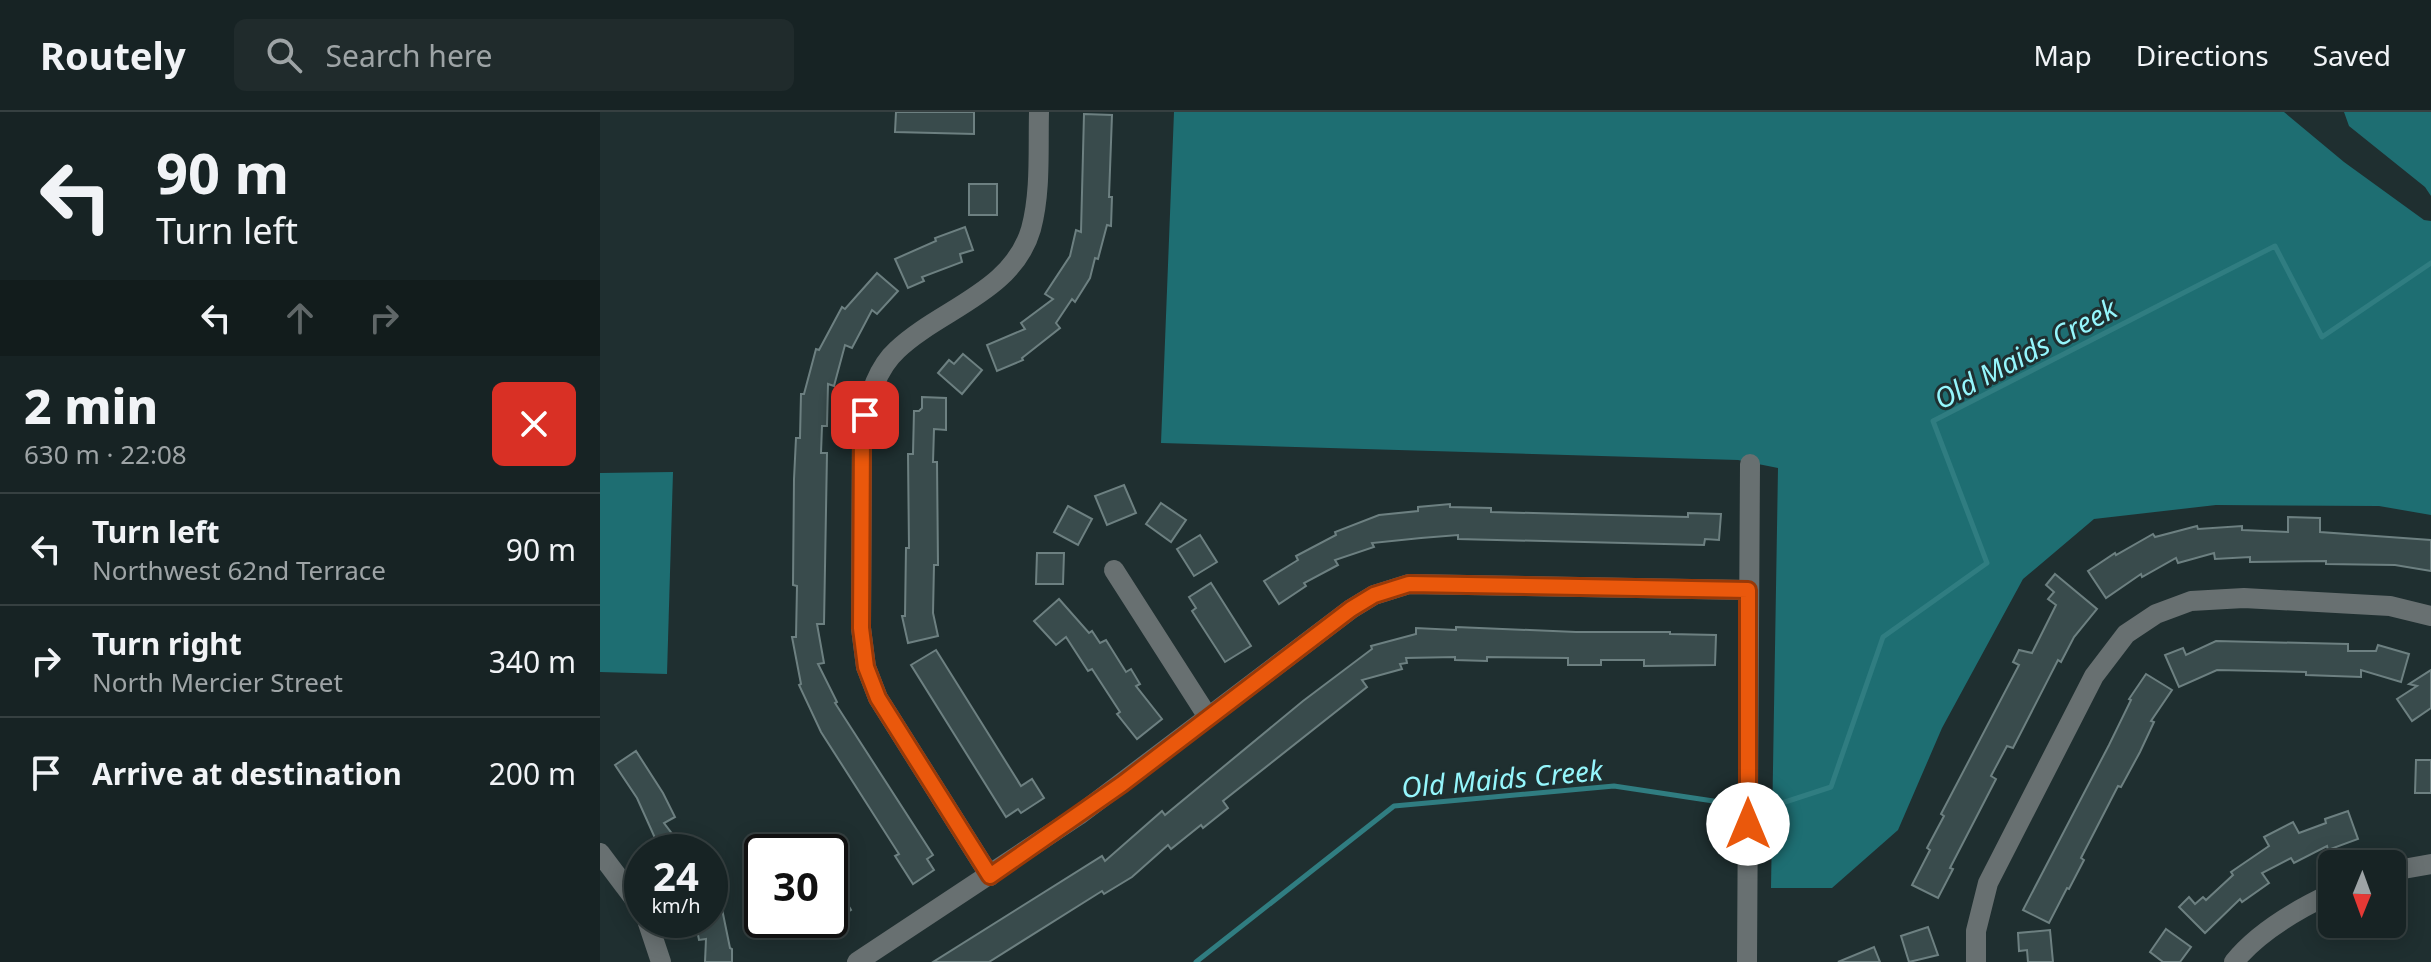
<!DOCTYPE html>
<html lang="en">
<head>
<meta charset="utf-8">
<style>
	:root { --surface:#172324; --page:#202b2c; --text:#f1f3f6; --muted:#9ea4a6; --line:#364041 }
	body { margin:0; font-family:"Noto Sans",sans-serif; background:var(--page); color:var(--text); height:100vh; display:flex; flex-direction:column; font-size:30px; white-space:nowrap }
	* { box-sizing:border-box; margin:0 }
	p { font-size:26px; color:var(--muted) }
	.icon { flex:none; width:44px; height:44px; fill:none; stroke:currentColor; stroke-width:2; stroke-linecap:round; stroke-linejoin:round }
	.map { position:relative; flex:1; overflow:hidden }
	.panel { display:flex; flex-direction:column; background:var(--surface); width:600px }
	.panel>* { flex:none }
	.banner { background:#172324; color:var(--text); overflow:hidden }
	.needle { width:52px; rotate:181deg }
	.tools { position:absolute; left:1718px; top:738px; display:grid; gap:16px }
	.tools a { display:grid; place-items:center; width:88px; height:88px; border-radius:12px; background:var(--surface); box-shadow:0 4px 20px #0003,0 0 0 2px var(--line); font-size:40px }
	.speed { position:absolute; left:24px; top:722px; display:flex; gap:16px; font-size:40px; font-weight:700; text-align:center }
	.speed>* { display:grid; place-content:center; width:104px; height:104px; border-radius:50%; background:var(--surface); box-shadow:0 4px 20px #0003,0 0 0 2px var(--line); line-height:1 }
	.speed small { font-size:20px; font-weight:400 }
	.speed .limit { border:4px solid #111; border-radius:12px; background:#fff; color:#111 }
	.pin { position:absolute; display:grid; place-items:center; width:68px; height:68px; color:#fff; margin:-34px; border-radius:16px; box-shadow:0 4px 12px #0006 }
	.me { position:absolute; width:88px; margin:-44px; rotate:0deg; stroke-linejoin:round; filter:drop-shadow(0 0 6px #0008) }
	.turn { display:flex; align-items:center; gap:28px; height:168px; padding:0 24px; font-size:36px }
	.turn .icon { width:104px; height:104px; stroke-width:2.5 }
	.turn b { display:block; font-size:56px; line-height:68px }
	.lanes { display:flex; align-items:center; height:76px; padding:0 24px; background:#0003; justify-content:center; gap:40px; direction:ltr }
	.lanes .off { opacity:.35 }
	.round { display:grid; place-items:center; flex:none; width:84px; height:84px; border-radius:12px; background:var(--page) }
	.overview { display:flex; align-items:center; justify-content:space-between; height:136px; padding:0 24px }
	h1 { font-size:48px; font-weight:800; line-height:60px }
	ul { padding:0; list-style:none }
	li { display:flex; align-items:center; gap:24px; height:112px; padding:0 24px; border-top:2px solid var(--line) }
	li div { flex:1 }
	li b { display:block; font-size:30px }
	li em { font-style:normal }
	header { display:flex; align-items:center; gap:48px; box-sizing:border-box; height:112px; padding:0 40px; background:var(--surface); border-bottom:2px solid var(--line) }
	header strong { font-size:38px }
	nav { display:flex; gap:44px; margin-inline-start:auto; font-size:28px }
	.search { width:560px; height:72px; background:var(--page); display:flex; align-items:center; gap:20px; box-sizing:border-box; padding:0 28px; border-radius:12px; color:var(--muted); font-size:30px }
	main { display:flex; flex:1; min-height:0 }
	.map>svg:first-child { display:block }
</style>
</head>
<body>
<header>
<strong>Routely</strong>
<div class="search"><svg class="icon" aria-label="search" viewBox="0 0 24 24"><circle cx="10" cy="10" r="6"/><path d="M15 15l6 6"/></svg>Search here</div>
<nav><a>Map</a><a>Directions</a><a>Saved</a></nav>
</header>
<main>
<section class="panel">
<div class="banner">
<div class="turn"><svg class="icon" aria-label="left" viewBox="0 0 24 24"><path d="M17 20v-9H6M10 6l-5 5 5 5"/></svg><div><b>90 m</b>Turn left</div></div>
<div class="lanes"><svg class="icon" aria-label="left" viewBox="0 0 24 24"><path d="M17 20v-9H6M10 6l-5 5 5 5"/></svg><svg class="icon off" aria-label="ahead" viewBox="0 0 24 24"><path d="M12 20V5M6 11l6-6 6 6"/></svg><svg class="icon off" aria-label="right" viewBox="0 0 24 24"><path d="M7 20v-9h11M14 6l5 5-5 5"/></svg></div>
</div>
<div class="overview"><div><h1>2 min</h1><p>630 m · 22:08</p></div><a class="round" style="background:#d93025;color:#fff"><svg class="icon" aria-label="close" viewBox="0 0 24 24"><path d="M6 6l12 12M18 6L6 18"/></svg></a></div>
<ul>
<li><svg class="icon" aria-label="left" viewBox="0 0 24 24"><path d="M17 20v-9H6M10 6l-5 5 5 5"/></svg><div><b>Turn left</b><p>Northwest 62nd Terrace</p></div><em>90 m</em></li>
<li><svg class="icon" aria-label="right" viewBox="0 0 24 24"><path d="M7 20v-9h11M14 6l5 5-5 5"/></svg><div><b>Turn right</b><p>North Mercier Street</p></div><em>340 m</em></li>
<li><svg class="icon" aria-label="arrive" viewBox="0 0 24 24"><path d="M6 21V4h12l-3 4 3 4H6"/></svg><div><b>Arrive at destination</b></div><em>200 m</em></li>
</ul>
</section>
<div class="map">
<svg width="1831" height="850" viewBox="0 0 1831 850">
	<rect width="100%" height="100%" fill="#1f2f30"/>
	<g fill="#1e6e72">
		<path d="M574 0H1684L1744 50 1824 108 1831 109V403L1779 394 1616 393 1494 407 1423 467 1342 616 1298 718 1232 776H1171L1178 356 1138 348 561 331Z"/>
		<path d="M1744 0H1831V84L1825 75 1749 14Z"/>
		<path d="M73 360 67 562 0 560V361Z"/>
	</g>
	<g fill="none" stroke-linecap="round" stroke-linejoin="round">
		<g stroke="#307d81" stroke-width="5">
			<path d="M1182 691 1231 675 1283 525 1387 451 1333 309 1675 134 1722 225 1831 151"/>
			<path d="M596 850 794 694 1014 674 1120 690"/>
		</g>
	</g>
	<g fill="#394b4c" stroke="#6d8081" stroke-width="2">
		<path d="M296 0H374V22L295 20Z"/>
		<path d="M484 2 512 3 509 85H512L511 114 507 113 498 147 495 146 490 166 475 190 472 187 456 211 460 216 422 246 423 248 397 259 387 233 425 217 421 211 453 187 445 182 470 144 476 118 481 120Z"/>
		<rect x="369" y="72" width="28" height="31"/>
		<path d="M365 115 373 138 360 142 362 150 322 165 324 169 308 176 295 147 336 129 335 126Z"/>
		<path d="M277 161 298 179 277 202 272 198 252 236 245 233 234 274 228 272 227 314H222L221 341H227L224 512H217L224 551 218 552 237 590 235 591 333 743 327 747 334 758 313 772 295 744 299 742 221 620 199 573 201 572 192 525H196L197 474 193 473 194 367 196 326H200L201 282H204L216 237 219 238 242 195 245 197Z"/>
		<path d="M363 242 382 258 362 282 338 261 349 248 354 252Z"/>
		<path d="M322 285 346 286V318L334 317 333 350H337L338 453H334L333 501 338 524 308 531 302 504H305L306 436H309L308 342H313L314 299H319L322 296Z"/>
		<path d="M524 373 536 401 507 413 495 384Z"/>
		<path d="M561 391 586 408 571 430 546 412Z"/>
		<path d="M850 392V395L891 396V400L1088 405V401L1121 402 1119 428 1105 427 1104 433 858 427V423L821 426 772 431 774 435 735 448 738 453 704 471 706 474 679 492 664 469 698 448 696 444 736 423 735 420 779 403 818 399V395Z"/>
		<path d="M468 394 492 407 478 433 454 420Z"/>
		<path d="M1688 405 1720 406V420L1831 428V459L1795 453 1726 452V449L1650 450V445L1615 447 1614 441 1578 451 1576 446 1542 465 1541 462 1506 486 1488 459 1515 441 1516 443 1553 422 1555 425 1597 414 1598 417 1642 414V418L1688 420Z"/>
		<path d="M600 423 617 450 594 464 577 437Z"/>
		<path d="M437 441H464L463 472H436Z"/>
		<path d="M1455 462 1497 497 1474 525 1461 550 1458 548 1413 636 1407 634 1391 664 1396 667 1350 756 1353 757 1338 786 1312 773 1330 738 1327 736 1344 704 1341 702 1419 553 1413 550 1419 538 1432 541 1456 493 1448 487 1454 480 1446 473Z"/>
		<path d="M611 471 651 534 625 550 592 499 596 496 589 485Z"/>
		<path d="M459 487 489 521 492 519 500 531 506 528 526 560 531 557 540 572 536 574 562 607 537 627 517 602 520 600 492 557 488 559 466 525 456 533 434 509Z"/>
		<path d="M856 515 976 520H1070V522L1116 523 1115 553 1044 554V548H1001V553H968V546L887 545V549L855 548V545L806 546 807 551 800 552 802 557 762 568 767 575 623 689 628 696 603 716 601 713 571 737 568 733 532 765 504 782 502 779 389 850H333L502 744 505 749 562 699 565 703 703 589 772 537 771 534 816 522V516L856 518Z"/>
		<path d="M1616 529 1748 532V539H1776L1778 533 1809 542 1801 570 1761 558V565L1706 563V560L1617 558 1579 575 1565 543 1583 536 1586 543Z"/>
		<path d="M336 538 421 674 432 667 444 686 421 701 418 697 406 705 311 553Z"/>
		<path d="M1831 558V596L1812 609 1797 587 1817 574 1809 572Z"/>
		<path d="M1546 562 1572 578 1551 609 1554 610 1540 640 1521 675 1518 674 1481 746 1484 748 1469 777 1467 776 1449 811 1423 798 1509 633 1531 588 1529 587Z"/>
		<path d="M36 639 63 681 75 705 64 711 86 740H52L46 732 55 726 37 686 15 653Z"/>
		<path d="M1816 648H1831V681H1815Z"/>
		<path d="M1748 699 1758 727 1728 738 1727 734 1694 751 1691 746 1662 761 1669 771 1642 790 1640 787 1605 821 1579 795 1589 785 1595 792 1603 785 1606 788 1633 763 1631 760 1669 734 1664 725 1693 710 1699 721 1726 711 1725 707Z"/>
		<path d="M230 763 251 798 230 811Z"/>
		<path d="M121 792 130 836 132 837V850H105L106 827 99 828 95 808H110V794Z"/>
		<path d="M1328 815 1338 843 1309 850 1301 824Z"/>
		<path d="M1566 817 1591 835 1580 850H1563L1550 840Z"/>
		<path d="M1450 818 1453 850H1428L1427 838 1419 839 1418 821Z"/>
		<path d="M1274 835 1280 850H1238Z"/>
	</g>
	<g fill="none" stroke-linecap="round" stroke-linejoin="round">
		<g stroke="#687071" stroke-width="20">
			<path d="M514 458 608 605"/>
			<path d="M0 741 42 797"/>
			<path d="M1792 759 1831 752"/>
			<path d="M390 764 278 586 266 555 261 516 262 322C266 294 275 258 297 238 340 197 413 180 431 117 441 80 438 38 439 0"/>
			<path d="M47 808 61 850"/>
			<path d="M257 850 479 703 751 497 774 483 809 472 1148 478"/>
			<path d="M1147 850 1150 352"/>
			<path d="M1376 850V819L1388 771 1494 564 1526 522 1556 502 1591 489 1644 486 1790 494 1831 504"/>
			<path d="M1634 850C1658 820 1698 797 1732 781"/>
		</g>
	</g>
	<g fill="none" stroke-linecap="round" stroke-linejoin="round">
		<g stroke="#983908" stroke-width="20">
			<path id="route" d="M265 303 262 322 261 516 266 555 278 586 390 764 522 672 751 497 774 483 809 472 1148 478V712"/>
		</g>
		<use href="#route" stroke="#ea580c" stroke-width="14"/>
	</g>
	<g text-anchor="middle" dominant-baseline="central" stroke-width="6" stroke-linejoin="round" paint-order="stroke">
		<g font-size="28" font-style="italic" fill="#95f6fc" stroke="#1f2f30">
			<text transform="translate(1425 241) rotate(-28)">Old Maids Creek</text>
			<text transform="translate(902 666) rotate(-5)">Old Maids Creek</text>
		</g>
	</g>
</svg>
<div class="tools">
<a><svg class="needle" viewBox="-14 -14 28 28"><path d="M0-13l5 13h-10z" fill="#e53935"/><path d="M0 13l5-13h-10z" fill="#9ea4a6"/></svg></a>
</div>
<div class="speed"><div>24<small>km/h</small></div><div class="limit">30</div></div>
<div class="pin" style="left:265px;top:303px;background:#d93025"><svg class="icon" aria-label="arrive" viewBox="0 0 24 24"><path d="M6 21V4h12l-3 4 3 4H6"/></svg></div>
<svg class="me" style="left:1148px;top:712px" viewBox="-20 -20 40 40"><circle r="19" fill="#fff"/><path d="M0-13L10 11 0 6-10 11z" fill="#ea580c"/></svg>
</div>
</main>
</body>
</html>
